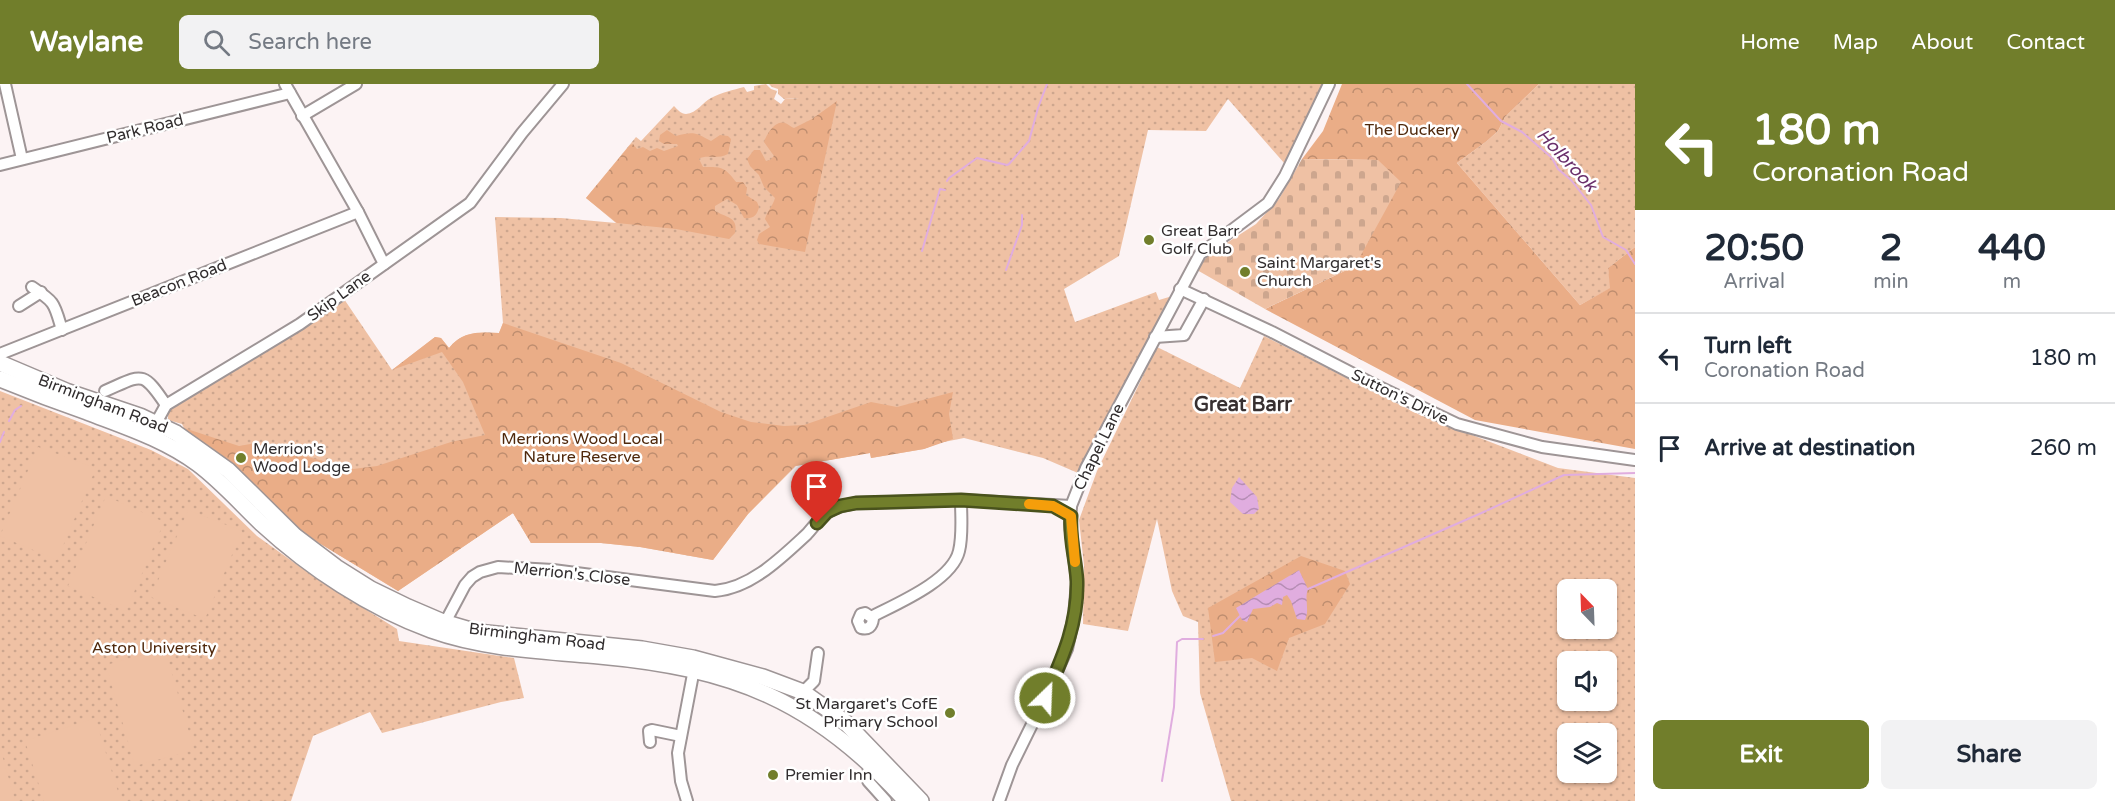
<!DOCTYPE html>
<html lang="en">
<head>
<meta charset="utf-8">
<style>
	:root { --surface:#fff; --page:#f2f2f3; --text:#1f2937; --muted:#747a83; --line:#e0e1e3; --accent:#717e2b }
	body { margin:0; font-family:"Varela Round",sans-serif; background:var(--page); color:var(--text); height:100vh; display:flex; flex-direction:column; font-size:22px; white-space:nowrap }
	* { box-sizing:border-box; margin:0 }
	p { font-size:20px; color:var(--muted) }
	.icon { flex:none; width:33px; height:33px; fill:none; stroke:currentColor; stroke-width:2; stroke-linecap:round; stroke-linejoin:round }
	.map { position:relative; flex:1; overflow:hidden }
	.side { display:flex; flex-direction:column; background:var(--surface); width:480px }
	.side>* { flex:none }
	.hud { background:#717e2b; color:#fff; overflow:hidden }
	.needle { width:39px; rotate:337deg }
	.fabs { position:absolute; left:1557px; top:495px; display:grid; gap:12px }
	.fabs a { display:grid; place-items:center; width:60px; height:60px; border-radius:9px; background:var(--surface); box-shadow:0 2px 4px #0004; font-size:30px }
	.pin { position:absolute; display:grid; place-items:center; width:51px; height:51px; color:#fff; margin:-62px -26px; border-radius:50% 50% 50% 0; rotate:-45deg; box-shadow:0 0 6px #0007 }
	.pin .icon { rotate:45deg }
	.me { position:absolute; width:66px; margin:-33px; rotate:24deg; stroke-linejoin:round; filter:drop-shadow(0 0 4px #0008) }
	.turn { display:flex; align-items:center; gap:21px; height:126px; padding:0 18px; font-size:27px }
	.turn .icon { width:78px; height:78px; stroke-width:2.5 }
	.turn b { display:block; font-size:42px; line-height:51px }
	.eta { display:flex; justify-content:space-evenly; align-items:center; height:102px; text-align:center }
	.eta b { font-size:36px; font-weight:700; line-height:42px }
	.button { display:flex; gap:12px; margin-top:auto; padding:12px 18px }
	.button a { flex:1; height:69px; border-radius:9px; background:var(--accent); color:#fff; font-size:24px; font-weight:700; line-height:69px; text-align:center }
	.button a+a { background:var(--page); color:var(--text) }
	ul { padding:0; list-style:none }
	li { display:flex; align-items:center; gap:18px; height:90px; padding:0 18px; border-top:2px solid var(--line) }
	li div { flex:1 }
	li b { display:block; font-size:22px }
	li em { font-style:normal }
	header { display:flex; align-items:center; gap:36px; box-sizing:border-box; height:84px; padding:0 30px; background:var(--accent); color:#fff }
	header strong { font-size:28px }
	nav { display:flex; gap:33px; margin-inline-start:auto; font-size:21px }
	.search { width:420px; height:54px; background:var(--page); display:flex; align-items:center; gap:15px; box-sizing:border-box; padding:0 21px; border-radius:9px; color:var(--muted); font-size:22px }
	main { display:flex; flex:1; min-height:0 }
	.map>svg:first-child { display:block }
</style>
</head>
<body>
<header>
<strong>Waylane</strong>
<div class="search"><svg class="icon" aria-label="search" viewBox="0 0 24 24"><circle cx="10" cy="10" r="6"/><path d="M15 15l6 6"/></svg>Search here</div>
<nav><a>Home</a><a>Map</a><a>About</a><a>Contact</a></nav>
</header>
<main>
<div class="map">
<svg width="1635" height="717" viewBox="0 0 1635 717">
	<defs>
		<pattern id="green-dots" width="8" height="8" patternUnits="userSpaceOnUse" patternTransform="scale(1.5)"><rect width="8" height="8" fill="#efc1a4"/><path d="M2 2h.1M6 6h.1" fill="none" stroke="#cda68e" stroke-width="1.8" stroke-linecap="round"/></pattern>
		<pattern id="forest-crowns" width="20" height="18" patternUnits="userSpaceOnUse" patternTransform="scale(1.5)"><rect width="20" height="18" fill="#eaad87"/><path d="M2 6a3 3 0 1 1 6 0M12 15a3 3 0 1 1 6 0" fill="none" stroke="#be8d6f"/></pattern>
		<pattern id="cemetery-stones" width="16" height="16" patternUnits="userSpaceOnUse" patternTransform="scale(1.5)"><rect width="16" height="16" fill="#efc1a4"/><path d="M2 7V4a2 2 0 0 1 4 0v3zM10 15v-3a2 2 0 0 1 4 0v3z" fill="#cda68e"/></pattern>
		<pattern id="water-waves" width="16" height="10" patternUnits="userSpaceOnUse" patternTransform="scale(1.5)"><rect width="16" height="10" fill="#e0addf"/><path d="M0 5q4-4 8 0t8 0" fill="none" stroke="#b68db5"/></pattern>
	</defs>
	<rect width="100%" height="100%" fill="#fcf3f4"/>
	<g fill="url(#green-dots)" fill-rule="evenodd">
		<path d="M766 0 771 5 777 7 774 15 781 20 785 15 799 14 784 15 778 10V5L772 3 769 0H1323L1285 80 1228 15 1206 47 1148 46 1119 172 1064 205 1075 238 1156 208 1159 216 1169 213 1170 219 1082 386 1078 389 1043 374 964 354 939 359 924 365 871 374 870 369 796 382 748 430 713 476 640 463 601 459H531L513 429 398 507 301 448 249 398 159 333 184 344 182 340 168 336V326L186 313 273 263 344 215 392 286 435 253 441 254 449 264C463 247 479 248 499 249L503 239 495 133 561 134 616 139 586 114 636 53 641 57 674 22C678 26 681 30 686 30 697 29 703 18 711 14 722 8 733 6 744 3L747 8 754 6V2Z"/>
		<path d="M1539 0H1635V163L1608 184 1611 204 1580 221 1457 79 1487 57 1498 47 1505 33Z"/>
		<path d="M1264 252 1420 331 1558 384 1635 394V717H1231L1200 609 1198 538 1183 532 1172 507 1157 435 1128 547 1083 540 1084 481 1079 436 1097 387 1157 263 1240 304ZM1568 506H1606V544H1568ZM1568 578H1606V616H1568ZM1568 650H1606V688H1568Z"/>
		<path d="M0 307 151 366 188 385 257 452 317 495 397 545 399 557 514 574 524 614 501 618 382 649 370 628 313 652 291 717H0Z"/>
	</g>
	<g fill="url(#forest-crowns)">
		<path d="M1342 0H1539L1505 33 1498 47 1487 57 1457 79 1580 221 1610 204 1608 184 1635 163V365L1475 336 1265 225 1355 182 1378 76 1302 75 1323 47Z"/>
		<path d="M837 17 805 168 759 160 757 156 759 150 770 143 765 135C767 127 773 122 775 114L764 103 759 91 750 82 747 75 754 66H760L766 77 770 76 774 72 764 58C767 50 775 36 785 39 788 40 791 43 794 44L812 35Z"/>
		<path d="M667 46 676 52C694 47 696 49 711 57L720 51 728 52 731 55 728 70C717 76 705 70 699 75L703 83C721 83 724 82 736 98H743L747 104 746 111 757 118 759 123C757 132 753 135 744 134L737 121 727 115 715 122V127C725 133 739 133 735 149L729 155 676 145 617 139 586 114 630 61 633 60 637 65 643 63 650 67 657 64 664 67 678 62 677 60H664L659 57 660 51Z"/>
		<path d="M503 239 621 279 721 328 751 338 784 342 804 341 871 318 897 323 953 308 949 330 953 355 924 365 871 374 870 369 795 382 748 430 713 476 640 463 601 459H531L513 429 398 507 301 448 249 398 159 333 184 344 239 362 256 359 353 385 377 382 451 358 485 351 463 298 442 268 392 286 435 253 441 254 449 264C463 247 479 248 499 249Z"/>
		<path d="M1301 472 1345 487 1350 500 1325 540 1289 554 1277 587 1252 574 1215 578 1208 524Z"/>
	</g>
	<path fill="url(#cemetery-stones)" d="M1302 75 1378 76 1401 98 1355 182 1265 225 1197 186 1208 171 1256 140 1279 115Z"/>
	<g fill="#efc1a4">
		<path d="M38 363 96 384 57 476 0 452Z"/>
		<path d="M106 412 164 438 126 527 68 502Z"/>
		<path d="M188 426 242 447 205 535 151 513Z"/>
		<path d="M165 565 194 666 135 682 106 581Z"/>
		<path d="M95 634 121 717H44L25 657Z"/>
		<path d="M0 663 15 717H0Z"/>
	</g>
	<g fill="url(#water-waves)">
		<path d="M1239 393 1257 413 1259 425 1254 430H1243L1230 418 1232 404Z"/>
		<path d="M1299 486 1308 505C1304 515 1310 526 1305 536L1297 535 1291 517 1287 511 1283 513 1282 521 1277 519 1270 523 1253 525 1247 538 1242 536 1236 524Z"/>
	</g>
	<g fill="none" stroke-linecap="round" stroke-linejoin="round">
		<g stroke="#e0addf" stroke-width="2">
			<path d="M1467 0 1501 37 1522 48 1552 74 1558 85 1571 96 1591 121 1603 153 1626 166 1635 180"/>
			<path d="M947 97 949 94 977 74 1007 81 1009 80 1029 57 1038 24 1047 0"/>
			<path d="M922 167 940 105 945 106"/>
			<path d="M1006 186 1022 141V131"/>
			<path d="M9 337 15 326 21 322"/>
			<path d="M0 358 4 348"/>
			<path d="M1488 426 1564 391 1635 389"/>
			<path d="M1308 505 1486 427"/>
			<path d="M1213 552 1223 549 1240 532"/>
			<path d="M1162 697 1174 623 1177 558 1182 555H1203"/>
		</g>
		<g stroke="#9e9596" stroke-width="14">
			<g id="minor">
				<path d="M5 0 22 75"/>
				<path d="M285 0 358 128 384 180"/>
				<path d="M302 32 356 0"/>
				<path d="M0 81 290 9"/>
				<path d="M32 203C56 219 54 219 62 246"/>
				<path d="M1180 205 1272 248 1369 298 1457 340 1542 363 1635 376"/>
				<path d="M19 222 41 208"/>
				<path d="M1155 253 1184 251 1204 215"/>
				<path d="M0 270 358 128"/>
				<path d="M105 307C142 291 142 285 166 321"/>
				<path d="M156 339 166 321 300 240 470 119 522 49 563 0"/>
				<path d="M871 533 873 535C872 543 868 546 861 544L858 537 861 530 865 529 871 533C896 520 952 497 959 467 963 451 961 433 961 416"/>
				<path d="M443 538 448 533 465 501 472 493 480 488 498 483 553 486 715 507C751 504 781 474 807 450 814 442 821 432 830 427 838 422 847 421 856 419L961 416 1071 422"/>
				<path d="M803 608 814 597 818 569"/>
				<path d="M650 658 649 647 652 646 681 652"/>
				<path d="M869 679 868 697 886 717"/>
				<path d="M687 717 681 697 678 669 694 585"/>
				<path d="M999 717 1012 681 1045 614 1067 565 1074 532 1077 498 1070 440 1071 422 1086 384 1200 170 1268 119 1285 92 1329 0"/>
			</g>
		</g>
		<g stroke="#9e9596" stroke-width="18">
			<g id="highway">
				<path d="M0 279 66 307 140 332 176 349 228 386 295 452 336 483 371 505 408 523 443 538 477 548 642 565 693 574 763 593 803 608 844 637 921 717"/>
				<path d="M0 295C29 307 58 318 87 328 126 343 164 355 198 380 222 398 241 420 262 440 310 484 370 524 431 546 484 565 543 567 599 572 732 584 815 616 906 717"/>
			</g>
		</g>
		<use href="#minor" stroke="#fff" stroke-width="10"/>
		<use href="#highway" stroke="#fff" stroke-width="15"/>
	</g>
	<g fill="none" stroke-linecap="round" stroke-linejoin="round">
		<g stroke="#49521c" stroke-width="15">
			<path id="route" d="M817 439 827 428 840 422 856 419 894 418 961 416 1053 422 1071 432C1069 454 1076 476 1077 497 1078 541 1062 575 1045 614"/>
		</g>
		<use href="#route" stroke="#717e2b" stroke-width="10"/>
		<path stroke="#f59e0b" stroke-width="10" d="M1029 420 1053 422 1071 432 1075 478"/>
	</g>
	<g fill="#717e2b" stroke="#fff" stroke-width="2">
		<circle cx="1149" cy="156" r="6"/>
		<circle cx="1245" cy="188" r="6"/>
		<circle cx="241" cy="374" r="6"/>
		<circle cx="950" cy="629" r="6"/>
		<circle cx="773" cy="691" r="6"/>
	</g>
	<g text-anchor="middle" dominant-baseline="central" stroke-width="5" stroke-linejoin="round" paint-order="stroke">
		<g font-size="16" fill="#312d2e" stroke="#fff">
			<text transform="translate(145 45) rotate(-14)">Park Road</text>
			<text transform="translate(179 199) rotate(-22)">Beacon Road</text>
			<text transform="translate(339 212) rotate(-36)">Skip Lane</text>
			<text transform="translate(1400 313) rotate(26)">Sutton's Drive</text>
			<text transform="translate(103 320) rotate(21)">Birmingham Road</text>
			<text transform="translate(1099 363) rotate(-64)">Chapel Lane</text>
			<text transform="translate(572 490) rotate(6)">Merrion's Close</text>
			<text transform="translate(537 553) rotate(7)">Birmingham Road</text>
		</g>
		<g font-size="16" fill="#4f280b" stroke="#fff">
			<text x="1412" y="46">The Duckery</text>
			<text x="582" y="355">Merrions Wood Local<tspan x="582" dy="18">Nature Reserve</tspan></text>
			<text x="154" y="564">Aston University</text>
		</g>
		<g font-size="16" fill="#312d2e" stroke="#fff" text-anchor="start">
			<text x="1161" y="147">Great Barr<tspan x="1161" dy="18">Golf Club</tspan></text>
			<text x="1257" y="179">Saint Margaret's<tspan x="1257" dy="18">Church</tspan></text>
			<text x="253" y="365">Merrion's<tspan x="253" dy="18">Wood Lodge</tspan></text>
			<text x="938" y="620" text-anchor="end">St Margaret's CofE<tspan x="938" dy="18">Primary School</tspan></text>
			<text x="785" y="691">Premier Inn</text>
		</g>
		<g font-size="18" font-style="italic" fill="#6b306c" stroke="#fff">
			<text transform="translate(1567 76) rotate(47)">Holbrook</text>
		</g>
		<g font-size="20" font-weight="bold" fill="#373031" stroke="#fff">
			<text x="1243" y="321">Great Barr</text>
		</g>
	</g>
</svg>
<div class="fabs">
<a><svg class="needle" viewBox="-14 -14 28 28"><path d="M0-13l5 13h-10z" fill="#e53935"/><path d="M0 13l5-13h-10z" fill="#747a83"/></svg></a>
<a><svg class="icon" aria-label="sound" viewBox="0 0 24 24"><path d="M4 9h4l5-4v14l-5-4H4zM17 9q2 3 0 6"/></svg></a>
<a><svg class="icon" aria-label="layers" viewBox="0 0 24 24"><path d="M12 4l9 5-9 5-9-5zM3 14l9 5 9-5"/></svg></a>
</div>
<div class="pin" style="left:817px;top:439px;background:#d93025"><svg class="icon" aria-label="arrive" viewBox="0 0 24 24"><path d="M6 21V4h12l-3 4 3 4H6"/></svg></div>
<svg class="me" style="left:1045px;top:614px" viewBox="-20 -20 40 40"><circle r="17" fill="#717e2b" stroke="#fff" stroke-width="3"/><path d="M0-11L8 9 0 5-8 9z" fill="#fff"/></svg>
</div>
<section class="side">
<div class="hud">
<div class="turn"><svg class="icon" aria-label="left" viewBox="0 0 24 24"><path d="M17 20v-9H6M10 6l-5 5 5 5"/></svg><div><b>180 m</b>Coronation Road</div></div>
</div>
<div class="eta">
<div><b>20:50</b><p>Arrival</p></div>
<div><b>2</b><p>min</p></div>
<div><b>440</b><p>m</p></div>
</div>
<ul>
<li><svg class="icon" aria-label="left" viewBox="0 0 24 24"><path d="M17 20v-9H6M10 6l-5 5 5 5"/></svg><div><b>Turn left</b><p>Coronation Road</p></div><em>180 m</em></li>
<li><svg class="icon" aria-label="arrive" viewBox="0 0 24 24"><path d="M6 21V4h12l-3 4 3 4H6"/></svg><div><b>Arrive at destination</b></div><em>260 m</em></li>
</ul>
<div class="button"><a>Exit</a><a>Share</a></div>
</section>
</main>
</body>
</html>
